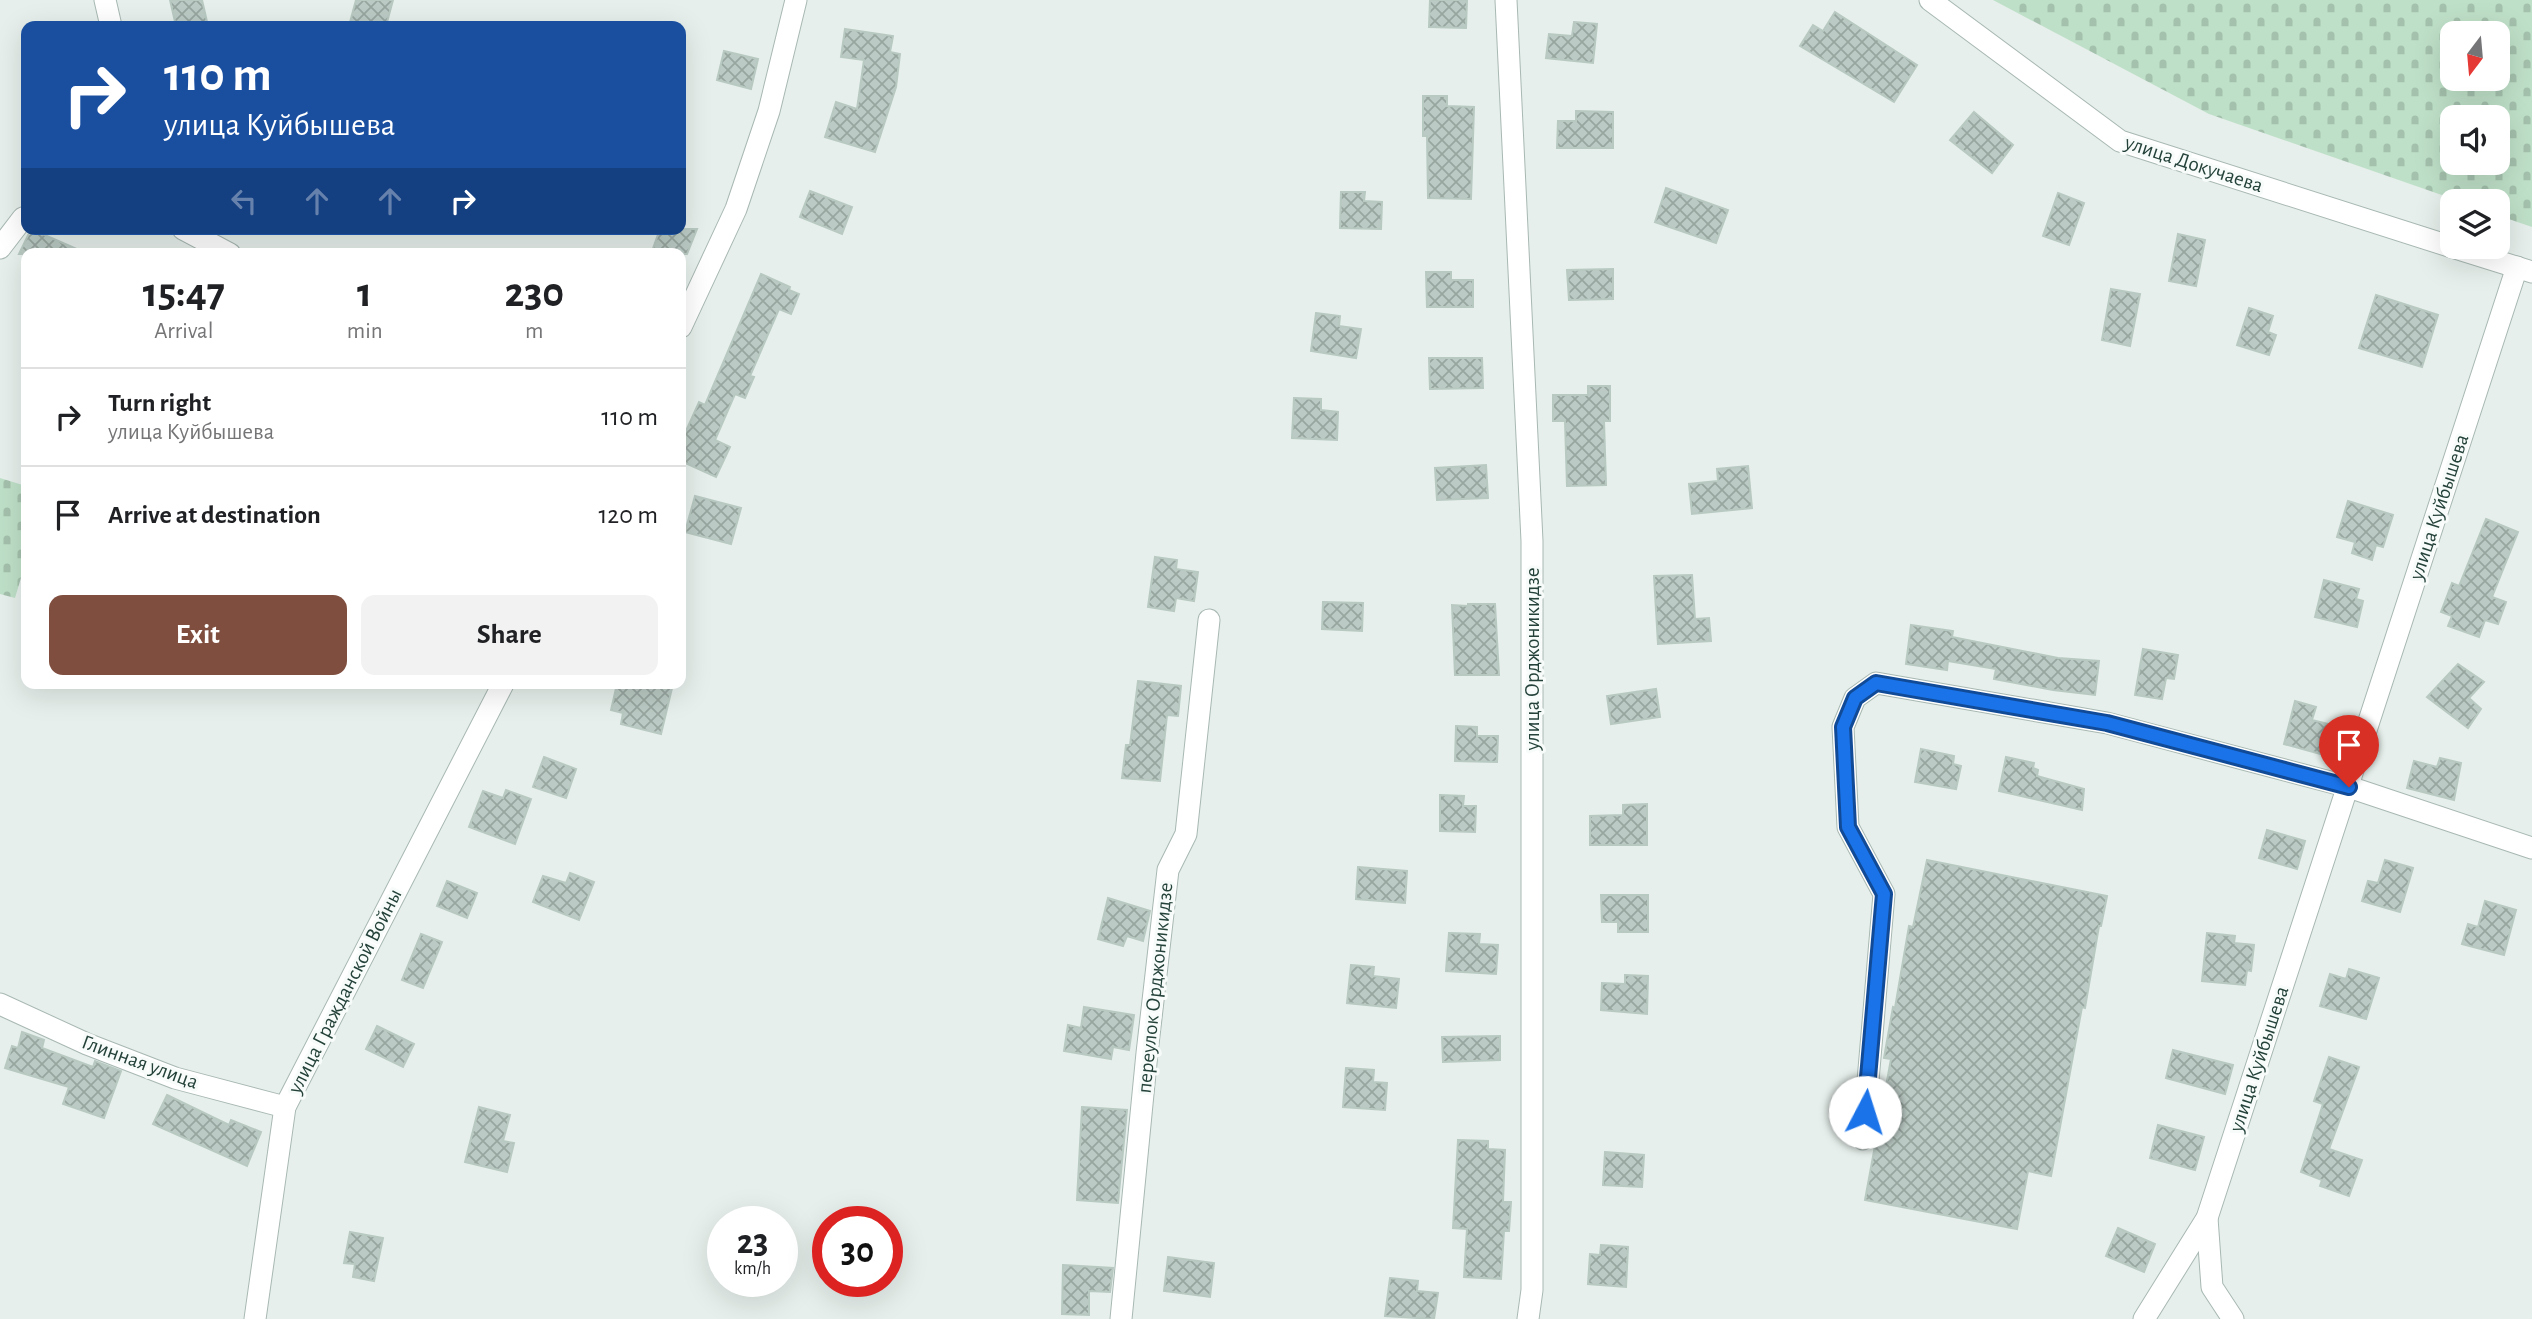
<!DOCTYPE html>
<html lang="en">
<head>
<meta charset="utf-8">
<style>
	:root { --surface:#fff; --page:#f2f2f2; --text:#202124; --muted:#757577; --line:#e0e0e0; --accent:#7f4e3f }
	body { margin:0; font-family:"Alegreya Sans",sans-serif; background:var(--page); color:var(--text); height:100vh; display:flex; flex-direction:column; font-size:26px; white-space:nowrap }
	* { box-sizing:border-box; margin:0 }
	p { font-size:23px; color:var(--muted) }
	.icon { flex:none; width:38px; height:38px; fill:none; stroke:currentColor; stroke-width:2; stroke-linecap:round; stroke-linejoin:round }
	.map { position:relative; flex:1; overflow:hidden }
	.side { position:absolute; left:21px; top:248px; width:665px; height:441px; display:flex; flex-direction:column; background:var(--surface); border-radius:14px; box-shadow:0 7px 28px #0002 }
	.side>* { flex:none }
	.banner { position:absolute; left:21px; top:21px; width:665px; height:214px; border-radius:14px; box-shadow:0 7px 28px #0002; background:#1a4fa0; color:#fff; overflow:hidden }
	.needle { width:46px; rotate:196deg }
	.tools { position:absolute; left:2440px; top:21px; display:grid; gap:14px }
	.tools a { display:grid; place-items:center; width:70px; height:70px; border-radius:14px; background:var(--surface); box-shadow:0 7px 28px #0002; font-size:35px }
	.speed { position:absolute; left:707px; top:1206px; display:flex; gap:14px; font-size:35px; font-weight:700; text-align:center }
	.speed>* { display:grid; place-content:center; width:91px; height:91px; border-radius:50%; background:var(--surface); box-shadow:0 7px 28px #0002; line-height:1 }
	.speed small { font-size:18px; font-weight:400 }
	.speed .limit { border:10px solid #d22; background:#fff; color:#111 }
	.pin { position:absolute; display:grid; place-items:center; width:60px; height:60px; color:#fff; margin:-72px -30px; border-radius:50% 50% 50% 0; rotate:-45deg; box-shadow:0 0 7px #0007 }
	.pin .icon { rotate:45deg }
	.me { position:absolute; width:77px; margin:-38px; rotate:5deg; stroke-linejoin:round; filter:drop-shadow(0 0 5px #0008) }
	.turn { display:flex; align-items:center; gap:24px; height:147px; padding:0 28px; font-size:32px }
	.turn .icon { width:91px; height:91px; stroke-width:2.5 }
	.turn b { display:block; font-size:49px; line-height:60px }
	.lanes { display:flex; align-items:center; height:66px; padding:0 28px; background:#0003; justify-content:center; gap:35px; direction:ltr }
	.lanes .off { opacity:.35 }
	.eta { display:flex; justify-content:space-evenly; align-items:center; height:119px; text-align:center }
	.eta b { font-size:42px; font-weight:600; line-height:49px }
	.primary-button { display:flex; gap:14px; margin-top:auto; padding:14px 28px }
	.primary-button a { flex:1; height:80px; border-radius:14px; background:var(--accent); color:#fff; font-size:28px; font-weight:600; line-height:80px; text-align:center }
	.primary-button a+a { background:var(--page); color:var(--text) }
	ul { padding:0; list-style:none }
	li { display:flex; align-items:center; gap:21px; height:98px; padding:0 28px; border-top:2px solid var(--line) }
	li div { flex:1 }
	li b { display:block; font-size:26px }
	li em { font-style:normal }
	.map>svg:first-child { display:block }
</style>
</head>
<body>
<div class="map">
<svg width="2532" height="1319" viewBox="0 0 2532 1319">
	<defs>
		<pattern id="cemetery-stones" width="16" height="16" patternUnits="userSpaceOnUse" patternTransform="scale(1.75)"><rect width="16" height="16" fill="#bfe0c8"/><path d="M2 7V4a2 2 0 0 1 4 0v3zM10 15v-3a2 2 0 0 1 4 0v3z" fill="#a4c1ad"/></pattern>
		<pattern id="building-cross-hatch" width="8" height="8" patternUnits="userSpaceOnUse" patternTransform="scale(1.75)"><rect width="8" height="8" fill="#bbcac4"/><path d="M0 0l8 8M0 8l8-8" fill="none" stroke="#98a6a0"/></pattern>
	</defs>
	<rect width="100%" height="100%" fill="#e6efeb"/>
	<g fill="url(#cemetery-stones)" fill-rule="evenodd">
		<path d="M1993 0H2532V227L2497 215V201H2459L2209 114ZM2452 33H2497V79H2452ZM2452 117H2497V163H2452Z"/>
		<path d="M0 478 26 486V561L15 598 0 594Z"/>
	</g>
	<g fill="url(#building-cross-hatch)" stroke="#b8c9c2" stroke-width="2">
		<path d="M170 0H202L208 26H176Z"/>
		<path d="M356 0H393L386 26H349Z"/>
		<path d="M1430 0H1467L1466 28 1429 27Z"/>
		<path d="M1835 12 1917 65 1894 102 1800 46 1813 25 1823 31Z"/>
		<path d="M1574 22 1597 24 1593 63 1546 58 1549 34 1572 36Z"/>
		<path d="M845 29 893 36 890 52 900 54 896 87 875 152 825 137 836 102 857 109 864 60 841 57Z"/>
		<path d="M724 51 758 59 751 89 717 80Z"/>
		<path d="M1423 96H1447V106L1474 107 1471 199 1428 198 1427 136H1423Z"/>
		<path d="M1576 111 1613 112V148H1557L1558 121H1576Z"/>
		<path d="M1974 112 2013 145 1992 173 1950 140Z"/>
		<path d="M1666 188 1728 210 1716 243 1655 222Z"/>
		<path d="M810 191 852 207 842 234 800 217Z"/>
		<path d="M1341 192H1365L1364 201 1382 202 1381 229 1340 228Z"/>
		<path d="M2058 193 2084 203 2069 245 2043 236Z"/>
		<path d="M31 229 88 254H19Z"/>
		<path d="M660 229H697L687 254H651Z"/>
		<path d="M2178 234 2205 240 2196 286 2169 281Z"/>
		<path d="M1613 269V299L1569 300 1567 270Z"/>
		<path d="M1426 272H1451V280H1473V307H1427Z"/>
		<path d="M761 274 790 287 789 290 799 294 791 314 779 309 750 376 754 377 745 398 735 394 715 440 730 447 716 477 681 461V442L699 402 705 405Z"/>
		<path d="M2111 289 2140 294 2130 346 2102 340Z"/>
		<path d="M2376 295 2438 315 2422 367 2359 348Z"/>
		<path d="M2249 308 2273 316 2268 332 2276 335 2269 355 2237 345Z"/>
		<path d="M1316 313 1340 316 1339 326 1361 329 1356 358 1311 351Z"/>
		<path d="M1429 358H1482L1483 388 1430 389Z"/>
		<path d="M1588 386H1610V421H1604L1606 485 1567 486 1565 421H1553V395H1588Z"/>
		<path d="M1294 398 1321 399V410L1338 412 1337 440 1292 438Z"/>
		<path d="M1486 465 1488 498 1437 500 1435 468Z"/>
		<path d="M1748 466 1752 508 1692 514 1689 484 1718 481 1717 469Z"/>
		<path d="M695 496 741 508 731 544 685 532Z"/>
		<path d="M2348 501 2393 515 2383 547 2376 545 2372 560 2352 553 2355 542 2337 537Z"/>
		<path d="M2486 519 2518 532 2492 597 2506 602 2498 624 2485 620 2479 637 2448 626 2452 616 2441 612 2452 583 2459 586Z"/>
		<path d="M1155 557 1177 560 1176 569 1198 572 1194 601 1176 598 1174 611 1148 607Z"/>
		<path d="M1692 575 1695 619 1709 618 1711 641 1658 644 1654 576Z"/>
		<path d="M2324 580 2359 589 2356 599 2363 601 2357 627 2315 617Z"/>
		<path d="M1323 602 1363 603 1362 631 1322 629Z"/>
		<path d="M1468 604H1495L1499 675H1455L1452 605 1468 606Z"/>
		<path d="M1911 625 1953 631 1952 637 2058 658 2099 661 2095 695 2053 690 1994 679 1996 669 1948 661 1947 670 1906 664Z"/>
		<path d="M2143 649 2178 655 2174 679 2166 678 2162 699 2135 695Z"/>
		<path d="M2458 664 2484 682 2469 698 2481 709 2468 728 2427 697Z"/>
		<path d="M1138 681 1181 686 1178 716 1167 715 1160 781 1122 778 1126 745H1130Z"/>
		<path d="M617 684H673L661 734 621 724 623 713 611 710Z"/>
		<path d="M1656 689 1660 717 1611 724 1607 696Z"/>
		<path d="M2295 701 2316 707 2312 720 2332 725 2324 755 2284 744Z"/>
		<path d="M1456 726 1477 727V736H1498L1497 762 1455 761Z"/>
		<path d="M1921 749 1954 756 1953 764 1961 766 1956 789 1915 782Z"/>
		<path d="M544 757 576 769 566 798 533 787Z"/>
		<path d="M2006 757 2034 763 2033 768 2038 770 2037 776 2084 789 2082 810 1999 791Z"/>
		<path d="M2440 758 2461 763 2454 800 2407 788 2414 761 2437 767Z"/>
		<path d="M506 790 531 799 515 844 469 827 483 791 503 798Z"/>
		<path d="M1440 795 1464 796 1463 806H1476L1475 832 1440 831Z"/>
		<path d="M1647 804V845H1590V816L1623 815V805Z"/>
		<path d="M2267 830 2305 841 2297 869 2259 858Z"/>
		<path d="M1927 860 2107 896 2101 926H2099L2085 1008 2082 1007 2051 1176 2028 1171 2017 1229 1865 1200 1891 1059 1884 1058 1893 1007 1895 1008 1909 926 1913 927Z"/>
		<path d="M2385 860 2413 868 2400 912 2362 901 2368 881 2378 883Z"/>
		<path d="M1358 867 1407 871 1405 903 1356 899Z"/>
		<path d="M570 873 594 882 579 920 533 902 543 876 566 883Z"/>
		<path d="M447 881 477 893 467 918 437 906Z"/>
		<path d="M1601 895H1648V932H1618V922H1602Z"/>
		<path d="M1108 898 1150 911 1143 941 1127 936 1123 946 1098 939Z"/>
		<path d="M2485 901 2516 910 2504 955 2462 944 2468 924 2478 927Z"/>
		<path d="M1449 933 1480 934 1479 944 1498 945 1496 974 1446 971Z"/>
		<path d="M2207 933 2235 936 2234 943 2254 945 2251 971 2247 970 2245 985 2202 981Z"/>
		<path d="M421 934 442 942 423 988 402 980Z"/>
		<path d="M1351 965 1374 967 1373 976 1399 979 1396 1008 1347 1003Z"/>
		<path d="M2349 969 2379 978 2366 1019 2320 1006 2330 974 2346 979Z"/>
		<path d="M1625 975 1648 976 1647 1014 1601 1010 1602 983 1625 984Z"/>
		<path d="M1084 1007 1134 1015 1129 1050 1113 1047 1111 1059 1064 1051 1068 1025 1081 1028Z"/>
		<path d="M377 1026 414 1044 403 1067 366 1049Z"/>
		<path d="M22 1032 44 1040 42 1048 93 1067 95 1061 121 1071 104 1118 63 1104 69 1087 5 1068 12 1046 18 1048Z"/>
		<path d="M1500 1036V1060L1443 1062 1442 1037Z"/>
		<path d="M2173 1050 2233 1065 2225 1094 2166 1078Z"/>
		<path d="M2329 1057 2359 1067 2329 1149 2362 1160 2349 1196 2320 1186 2322 1180 2301 1172 2323 1104 2314 1101Z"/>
		<path d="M1346 1068 1374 1070 1373 1082 1387 1083 1385 1110 1343 1107Z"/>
		<path d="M167 1095 229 1125 231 1120 261 1132 247 1166 153 1124Z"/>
		<path d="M479 1107 510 1115 503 1141 514 1143 507 1172 465 1162Z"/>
		<path d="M1082 1107 1127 1110 1118 1203 1077 1200Z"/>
		<path d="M2158 1125 2204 1137 2195 1170 2150 1158Z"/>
		<path d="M1458 1140 1488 1141V1149L1505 1150 1503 1202H1511L1509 1231H1504L1501 1279 1464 1277 1467 1229 1453 1228Z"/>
		<path d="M1605 1152 1644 1155 1642 1187 1603 1185Z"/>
		<path d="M2118 1228 2155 1244 2144 1272 2106 1256Z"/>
		<path d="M350 1232 383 1238 374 1281 353 1277 355 1264 344 1263Z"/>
		<path d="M1601 1245 1628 1247 1626 1287 1588 1284 1590 1254 1600 1255Z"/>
		<path d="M1168 1257 1214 1263 1210 1297 1164 1291Z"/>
		<path d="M1063 1265 1113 1268 1110 1292 1089 1291V1315L1062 1314Z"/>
		<path d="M1390 1278 1418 1281 1417 1291 1438 1293 1434 1319 1385 1316Z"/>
	</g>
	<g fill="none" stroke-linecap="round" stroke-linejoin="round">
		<g stroke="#a8b8b2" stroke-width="23">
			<g id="street">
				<path d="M105 0 111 26"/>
				<path d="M1506 0 1532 541V1290L1528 1319"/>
				<path d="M1930 0 2120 141 2452 247"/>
				<path d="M183 229 230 254"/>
				<path d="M2452 247 2532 272"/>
				<path d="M0 248 23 218 26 217"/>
				<path d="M681 327 736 209 769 111 796 0"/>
				<path d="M0 1004 87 1044 175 1078 285 1107"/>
				<path d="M1863 1139 1884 894 1848 827 1843 727 1855 698 1876 683 2107 723 2349 787 2532 848"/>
				<path d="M2207 1218 2212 1287 2233 1319"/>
				<path d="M255 1319 285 1107 503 684"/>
				<path d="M1121 1319 1147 1053 1168 870 1186 834 1209 620"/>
				<path d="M2144 1319 2207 1218 2517 267"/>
			</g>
		</g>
		<use href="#street" stroke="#fff" stroke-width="21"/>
	</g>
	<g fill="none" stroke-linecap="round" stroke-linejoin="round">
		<g stroke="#114b97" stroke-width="18">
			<path id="route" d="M1865 1112 1884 894 1848 827 1843 727 1855 698 1876 683 2107 723 2349 787"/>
		</g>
		<use href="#route" stroke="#1a73e8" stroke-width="12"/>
	</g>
	<g text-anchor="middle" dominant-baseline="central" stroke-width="6" stroke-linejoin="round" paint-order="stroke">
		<g font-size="21" fill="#24423a" stroke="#f7fbf9">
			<text transform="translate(2194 164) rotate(18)">улица Докучаева</text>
			<text transform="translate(2439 507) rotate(-72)">улица Куйбышева</text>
			<text transform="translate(1532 659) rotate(-90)">улица Орджоникидзе</text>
			<text transform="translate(1155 988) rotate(-84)">переулок Орджоникидзе</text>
			<text transform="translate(345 991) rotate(-63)">улица Гражданской Войны</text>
			<text transform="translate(2259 1059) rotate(-72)">улица Куйбышева</text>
			<text transform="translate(140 1062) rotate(20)">Глинная улица</text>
		</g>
	</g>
</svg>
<div class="tools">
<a><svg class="needle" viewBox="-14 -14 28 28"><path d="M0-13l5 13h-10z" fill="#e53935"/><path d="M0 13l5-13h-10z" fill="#757577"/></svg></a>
<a><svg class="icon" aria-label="sound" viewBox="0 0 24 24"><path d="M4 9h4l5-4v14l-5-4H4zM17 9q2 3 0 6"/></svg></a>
<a><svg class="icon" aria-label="layers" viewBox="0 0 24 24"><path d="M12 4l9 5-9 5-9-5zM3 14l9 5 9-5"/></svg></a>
</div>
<div class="speed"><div>23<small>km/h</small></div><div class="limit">30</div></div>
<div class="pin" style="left:2349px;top:787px;background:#d93025"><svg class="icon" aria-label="arrive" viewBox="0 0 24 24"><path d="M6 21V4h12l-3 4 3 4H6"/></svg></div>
<svg class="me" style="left:1865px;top:1112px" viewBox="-20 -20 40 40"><circle r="19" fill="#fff"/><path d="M0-13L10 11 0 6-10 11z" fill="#1a73e8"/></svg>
<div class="banner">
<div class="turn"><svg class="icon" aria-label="right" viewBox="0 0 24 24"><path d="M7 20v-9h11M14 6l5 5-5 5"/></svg><div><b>110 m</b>улица Куйбышева</div></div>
<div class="lanes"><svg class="icon off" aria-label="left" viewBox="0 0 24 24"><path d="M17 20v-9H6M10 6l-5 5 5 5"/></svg><svg class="icon off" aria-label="ahead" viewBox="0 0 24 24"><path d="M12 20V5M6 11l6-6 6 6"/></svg><svg class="icon off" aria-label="ahead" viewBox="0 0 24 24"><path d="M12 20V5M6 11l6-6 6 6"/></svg><svg class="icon" aria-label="right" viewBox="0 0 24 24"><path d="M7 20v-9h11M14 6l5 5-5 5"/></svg></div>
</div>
<section class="side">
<div class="eta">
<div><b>15:47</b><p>Arrival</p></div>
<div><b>1</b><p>min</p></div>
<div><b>230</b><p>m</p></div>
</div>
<ul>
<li><svg class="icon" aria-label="right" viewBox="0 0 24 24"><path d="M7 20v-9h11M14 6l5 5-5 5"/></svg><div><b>Turn right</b><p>улица Куйбышева</p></div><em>110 m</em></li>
<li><svg class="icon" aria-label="arrive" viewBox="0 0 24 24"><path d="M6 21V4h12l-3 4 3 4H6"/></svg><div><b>Arrive at destination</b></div><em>120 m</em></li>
</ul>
<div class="primary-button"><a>Exit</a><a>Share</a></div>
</section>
</div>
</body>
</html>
